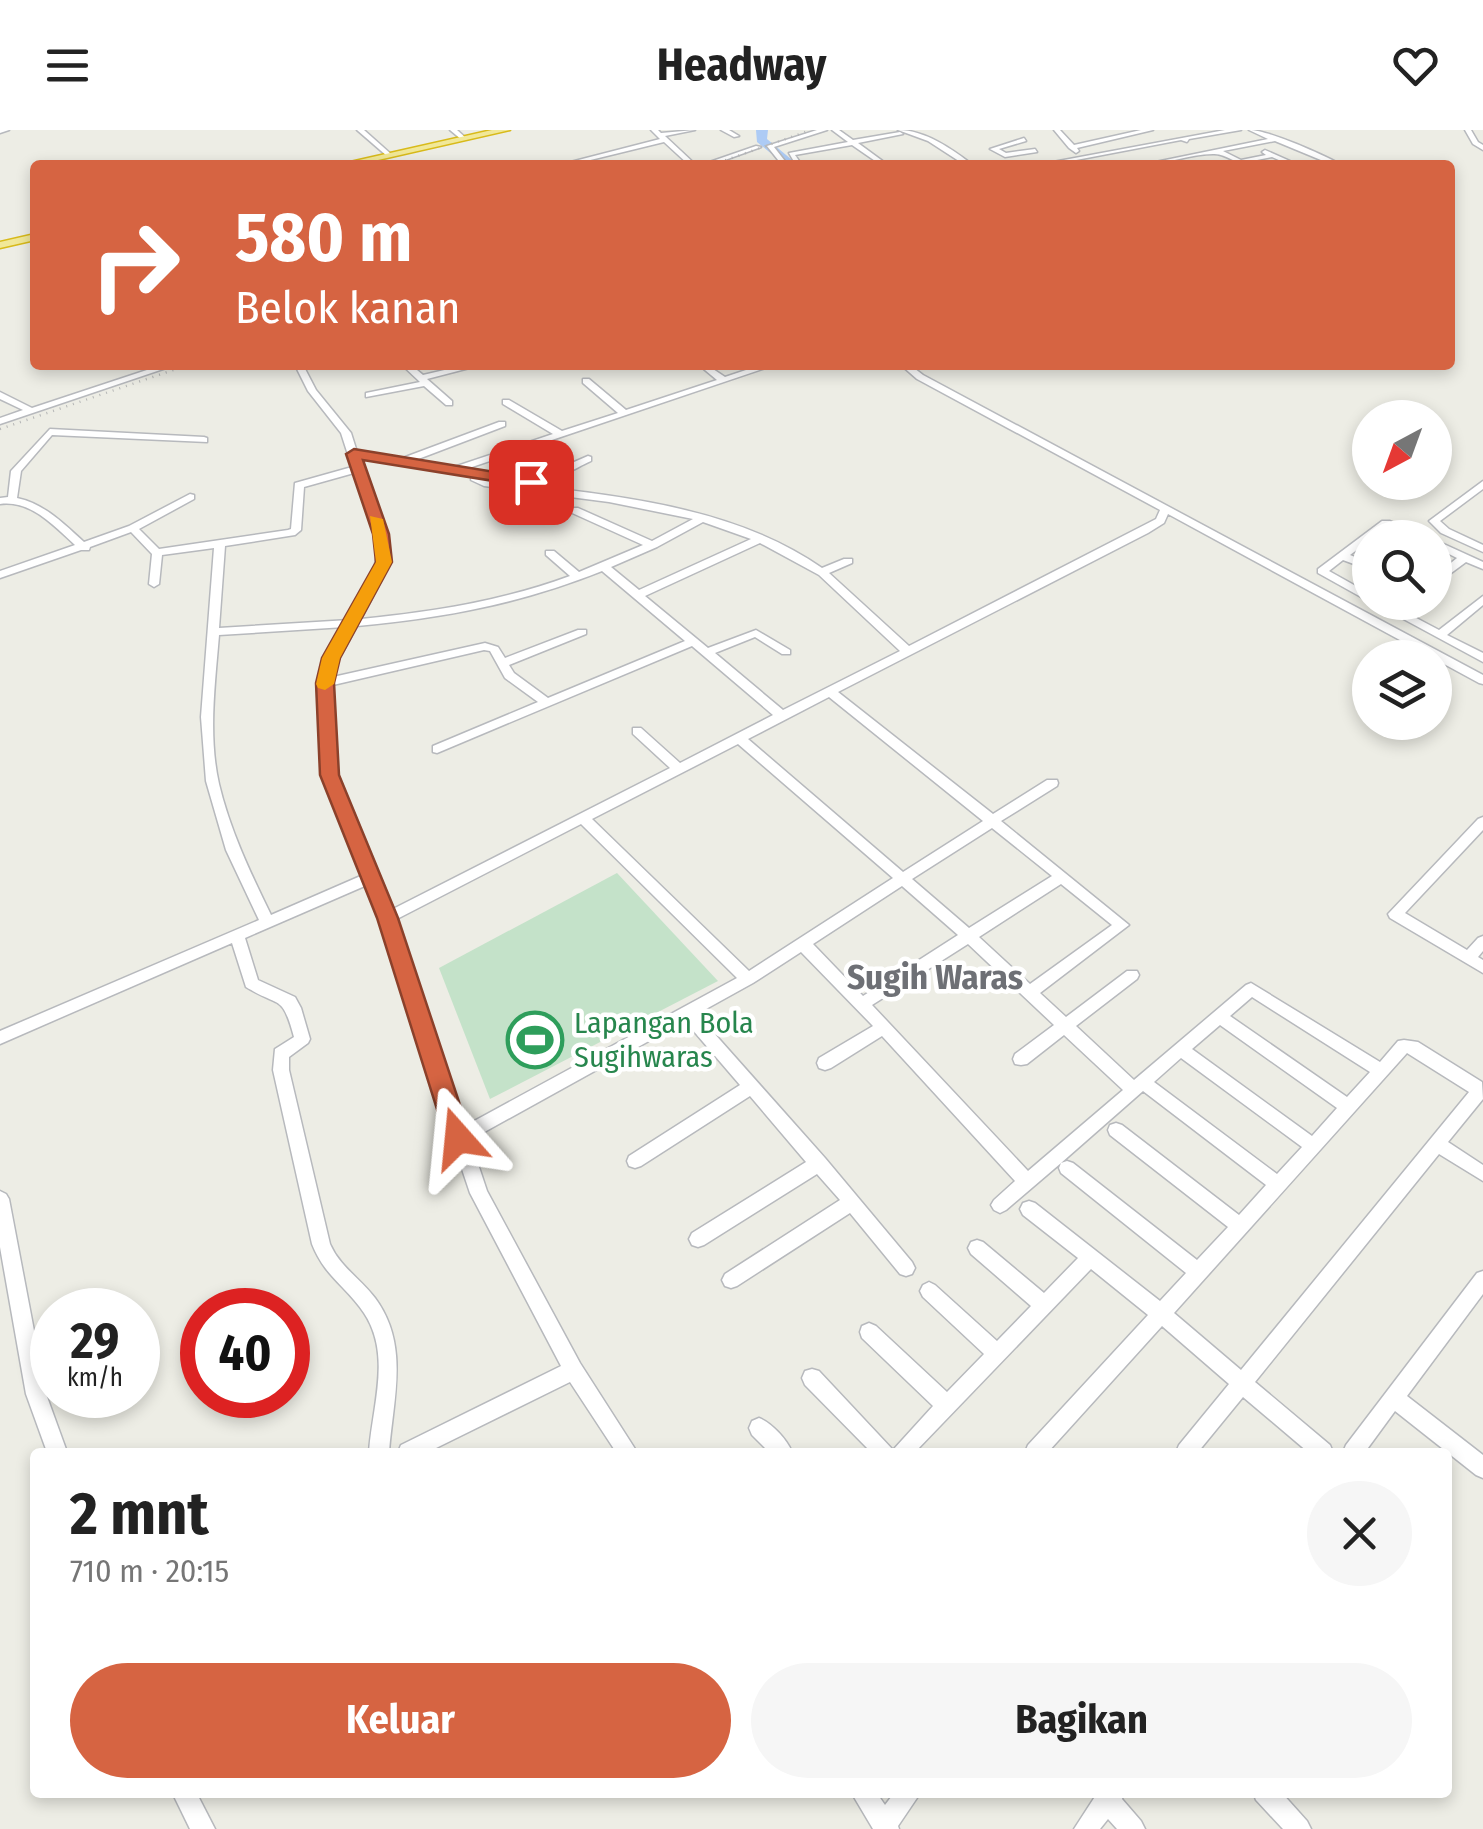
<!DOCTYPE html>
<html lang="id">
<head>
<meta charset="utf-8">
<style>
	:root { --surface:#fff; --page:#f6f6f6; --text:#222; --muted:#767676; --accent:#d66442 }
	body { margin:0; font-family:"Fira Sans Condensed",sans-serif; background:var(--page); color:var(--text); height:100vh; display:flex; flex-direction:column; font-size:38px; white-space:nowrap }
	* { box-sizing:border-box; margin:0 }
	p { font-size:32px; color:var(--muted) }
	.icon { flex:none; width:55px; height:55px; fill:none; stroke:currentColor; stroke-width:2; stroke-linecap:round; stroke-linejoin:round }
	.map { position:relative; flex:1; overflow:hidden }
	.sheet { position:absolute; left:30px; top:1318px; width:1422px; height:350px; display:flex; flex-direction:column; background:var(--surface); border-radius:10px; box-shadow:0 5px 15px #0003 }
	.sheet>* { flex:none }
	.guide { position:absolute; left:30px; top:30px; width:1425px; height:210px; border-radius:10px; box-shadow:0 5px 15px #0003; background:#d66442; color:#fff; overflow:hidden }
	.needle { width:65px; rotate:221deg }
	.buttons { position:absolute; left:1352px; top:270px; display:grid; gap:20px }
	.buttons a { display:grid; place-items:center; width:100px; height:100px; border-radius:50%; background:var(--surface); box-shadow:0 5px 15px #0003; font-size:50px }
	.speed { position:absolute; left:30px; top:1158px; display:flex; gap:20px; font-size:50px; font-weight:700; text-align:center }
	.speed>* { display:grid; place-content:center; width:130px; height:130px; border-radius:50%; background:var(--surface); box-shadow:0 5px 15px #0003; line-height:1 }
	.speed small { font-size:25px; font-weight:400 }
	.speed .limit { border:15px solid #d22; background:#fff; color:#111 }
	.pin { position:absolute; display:grid; place-items:center; width:85px; height:85px; color:#fff; margin:-42px; border-radius:20px; box-shadow:0 5px 15px #0006 }
	.me { position:absolute; width:110px; margin:-55px; rotate:342deg; stroke-linejoin:round; filter:drop-shadow(0 0 8px #0008) }
	.turn { display:flex; align-items:center; gap:35px; height:210px; padding:0 40px; font-size:45px }
	.turn .icon { width:130px; height:130px; stroke-width:2.5 }
	.turn b { display:block; font-size:70px; line-height:85px }
	.round { display:grid; place-items:center; flex:none; width:105px; height:105px; border-radius:52px; background:var(--page) }
	.head { display:flex; align-items:center; justify-content:space-between; height:170px; padding:0 40px }
	h1 { font-size:60px; font-weight:700; line-height:75px }
	.button { display:flex; gap:20px; margin-top:auto; padding:20px 40px }
	.button a { flex:1; height:115px; border-radius:60px; background:var(--accent); color:#fff; font-size:40px; font-weight:700; line-height:115px; text-align:center }
	.button a+a { background:var(--page); color:var(--text) }
	header { display:flex; justify-content:space-between; align-items:center; height:130px; padding:0 40px; background:var(--surface); font-size:45px; font-weight:700 }
	.map>svg:first-child { display:block }
</style>
</head>
<body>
<header><svg class="icon" aria-label="menu" viewBox="0 0 24 24"><path d="M4 6h16M4 12h16M4 18h16"/></svg>Headway<svg class="icon" aria-label="heart" viewBox="0 0 24 24"><path d="M12 20l-8-8c-3-5 5-10 8-4 3-6 11-1 8 4z"/></svg></header>
<div class="map">
<svg width="1483" height="1699" viewBox="0 0 1483 1699">
	<rect width="100%" height="100%" fill="#edede5"/>
	<path fill="#c4e2c9" d="M617 743 718 851 490 969 439 838Z"/>
	<g fill="none" stroke-linecap="round" stroke-linejoin="round">
		<path fill="#adcbf5" fill-rule="evenodd" d="M756 0H768L767 9 798 35H785L757 12Z"/>
		<g stroke="#b7b9bd" stroke-width="3">
			<g id="minor">
				<path d="M0 0H9L0 3Z"/>
				<path d="M357 0H364L391 24V26H387Z"/>
				<path d="M450 0H457L467 9 462 10Z"/>
				<path d="M651 0H658L661 3 695 0 665 6 696 35H689L664 12 570 35H559L660 9Z"/>
				<path d="M721 0H729L739 6 734 7Z"/>
				<path d="M817 0H827L774 17 788 35H782L767 16Z"/>
				<path d="M832 0H839L853 10 900 2 903 4 858 13 888 35H881L852 15 795 25 802 35H796L789 23 848 12Z"/>
				<path d="M898 0C925 0 952 19 973 35H965L928 11Z"/>
				<path d="M1054 0H1060L1074 15 1141 0H1153L1077 18 1079 21 1076 23 1069 18Z"/>
				<path d="M1225 0H1241L1189 9 1187 12 1181 10 1050 35H1037Z"/>
				<path d="M1249 0C1269 0 1323 25 1342 35H1333L1275 11 1223 21 1241 30 1266 25 1262 22 1265 20 1299 35H1290L1272 27 1247 32 1250 35C1236 35 1226 23 1213 24 1189 24 1165 35 1141 35L1268 9Z"/>
				<path d="M1465 0H1471L1478 12 1483 15V20L1473 14Z"/>
				<path d="M1024 8 1026 11 999 19 1006 23 1035 19 1037 22 1005 27 990 19Z"/>
				<path d="M756 16 761 17 711 35H701Z"/>
				<path d="M162 235H175L0 294V288L23 280 0 269V262L32 278Z"/>
				<path d="M295 235H303L316 260 351 303 357 322 400 329 499 292H505V296L413 331 454 337 553 304 503 274V270H509L562 301 618 283 583 253V249H589L626 280 717 250 699 235H707L725 247 761 235H774L466 339 470 342 465 345 359 328 388 416 383 447 361 489C433 482 502 471 570 446L546 425V421H554L579 442 643 415 570 382V378H578L652 411 693 389 609 372 484 356 471 350 472 344 477 341 482 344 481 349 486 350C599 365 726 371 822 438L844 429H852V433L829 443 909 516 1156 389 1160 380 917 249 901 235H910L923 245 1483 545V554L1479 553 1168 384 1164 393 1148 403 838 562 993 684 1047 650H1057L1058 653 1057 656 1001 691 1129 795 1040 863 1066 887 1127 841H1137L1139 845 1137 849 1076 896 1134 950 1246 855 1251 853 1380 932 1398 911 1404 910 1418 912 1482 952 1483 969 1448 1012 1483 1035V1051L1439 1024 1255 1252 1330 1315 1333 1322H1308L1243 1267 1198 1322H1176L1179 1315 1229 1254 1162 1196 1048 1322H1025L1028 1315 1148 1185 1091 1139 915 1322H871L805 1255 802 1248 805 1241 812 1239 819 1241 893 1320 933 1276 862 1208 860 1202 862 1196 869 1193 876 1196 947 1262 984 1224 923 1167 920 1161 923 1155 929 1152 935 1155 997 1211 1031 1176 971 1124 968 1118 971 1112 977 1110 983 1112 1044 1163 1078 1128 1023 1085 1020 1079 1023 1073 1029 1071 1035 1073 1160 1171 1186 1143 1061 1043 1059 1038 1061 1033 1006 1080 1000 1083 994 1080 991 1075 994 1070 1015 1051 882 906 831 938 825 940 819 938 817 933 819 928 873 896 801 822 753 853 697 884 825 1028 912 1132 915 1138 912 1144 906 1146 900 1144 850 1083 737 1156 731 1158 725 1156 722 1150 725 1144 840 1070 817 1044 704 1115 698 1117 692 1115 689 1109 692 1103 806 1032 750 966 641 1036 635 1038 629 1036 627 1031 629 1026 740 955 685 891 470 1010 487 1061 580 1233 637 1322H616L570 1252 428 1322H398L401 1315 561 1236 470 1063 367 755 245 808 258 850 295 867 301 878 310 909 308 913 289 927V940L330 1114C340 1137 361 1149 375 1168 410 1215 393 1269 389 1322H369C372 1277 392 1225 364 1183 346 1156 325 1147 312 1114L273 940 275 919 294 907C282 863 280 878 246 857L232 813 0 914V901L259 790 226 720 206 651 201 587 214 418 162 425 159 454 154 457 149 454 152 424 131 402 90 417 89 420H81L0 448V441L75 415C53 395 31 370 0 374V368L8 367 11 341 50 299 204 307 207 308V312L52 305 21 341 17 368C45 374 64 394 84 412L129 396 190 364 194 365V369L139 399 159 419 288 400 291 399 295 353 352 337 341 303 308 261ZM354 343 378 416 373 447 349 490 219 498 225 416 295 405 301 400 304 357ZM703 392 751 409 639 460 611 437 657 417ZM760 413 819 445 900 521 783 580 715 523 755 507 782 524H790V520L756 500 708 518 645 466ZM602 441 685 511 548 568 514 543 509 535 586 504V500H578L505 528 498 517 485 513 333 547V540L357 496C445 488 519 474 602 441ZM345 497 321 540 320 612 324 645 363 745 271 785C250 742 230 700 219 654 208 606 215 554 219 505ZM692 516 773 585 680 633 641 598H633V604L670 638 391 780 336 645 332 612 333 555 484 520 490 521 505 548 538 572 433 616V622L437 623ZM829 567 983 691 903 742 748 609ZM738 614 893 748 749 841 592 689ZM581 694 737 848 465 996 395 790ZM992 698 1052 746 969 798 912 749ZM1061 754 1112 795 1030 854 979 807ZM902 756 958 805 863 866 813 814ZM968 814 1054 895 1015 924 1013 929 1015 934 1021 935 1027 934 1064 905 1123 960 1028 1041 872 875ZM1252 867 1370 942 1347 967 1230 886ZM1220 895 1337 978 1312 1006 1192 919ZM1407 923 1469 962 1241 1240 1174 1183ZM1181 928 1302 1017 1277 1044 1154 952ZM1143 961 1266 1055 1239 1085 1122 995 1116 993 1110 995 1108 1000 1110 1005 1228 1097 1197 1130 1073 1033 1067 1031 1061 1033Z"/>
				<path d="M402 235H411L423 245 466 235H481L427 249 452 271V275H446L424 256 366 267V263L420 252Z"/>
				<path d="M588 326 591 327V331C569 341 541 361 517 351L522 348 535 349Z"/>
				<path d="M1483 351V359L1440 391 1449 399 1483 415V422L1441 403 1429 391Z"/>
				<path d="M1382 391H1390L1428 408H1413L1387 397 1370 408V410L1350 425 1370 433V440L1343 430 1329 441 1370 464V472L1318 443V439Z"/>
				<path d="M1435 410 1483 432V439L1466 432 1435 455V446L1457 428 1435 417Z"/>
				<path d="M1483 466V475L1447 505 1483 523V532L1372 472H1386L1439 500Z"/>
				<path d="M1483 687V700L1405 783 1467 820 1478 808 1483 806V821L1478 827 1483 830V843L1390 788 1388 784 1478 689Z"/>
				<path d="M0 1061 6 1064 9 1069 46 1264 67 1322H47L26 1264 0 1117Z"/>
				<path d="M1483 1141V1164L1407 1266 1483 1325V1348L1476 1345 1395 1281 1365 1322H1343L1346 1315 1477 1143Z"/>
				<path d="M759 1288C772 1293 787 1310 792 1322H769L752 1305 749 1298 752 1291Z"/>
				<path d="M172 1662H196L215 1699H190Z"/>
				<path d="M851 1662H876L885 1675 895 1662H921L898 1696 899 1699H873Z"/>
				<path d="M1098 1662H1124L1122 1669 1141 1691 1145 1699H1117L1108 1689 1100 1699H1074Z"/>
				<path d="M1253 1662H1281L1307 1691 1311 1699H1283L1256 1670Z"/>
			</g>
		</g>
		<g stroke="#d8ba1a" stroke-width="3">
			<g id="highway">
				<path d="M492 0H510L356 35H337Z"/>
				<path d="M35 104V110L0 118V112Z"/>
			</g>
		</g>
		<use href="#minor" fill="#fff" fill-rule="evenodd"/>
		<use href="#highway" fill="#f1e898" fill-rule="evenodd"/>
		<g stroke="#b5b6b6" stroke-width="2.5" stroke-dasharray="1 6" stroke-linecap="butt">
			<path d="M712 35 811 0"/>
			<path d="M0 299 188 235"/>
		</g>
	</g>
	<path fill="#d66442" stroke="#8b412b" stroke-width="2.5" d="M354 319 531 348 539 352 531 357 363 330 389 404 392 432 340 528 334 553 339 645 398 788 471 1008 467 1015 458 1019 450 1015 446 1008 377 788 320 645 316 553 322 528 376 432 373 404 346 324Z"/>
	<path fill="#f59e0b" d="M370 386 383 389 392 432 340 528 334 554 325 560 318 558 316 554 322 528 376 432Z"/>
	<defs>
		<g id="stadium-ring" transform="scale(2.875)"><circle r="9.5" fill="#fff" stroke="#2e9e5b" stroke-width="1.5"/><path d="M0-5a6.5 5 0 1 0 0 10a6.5 5 0 1 0 0-10ZM-3.5-1.8h7v3.6h-7Z" fill="#2e9e5b"/></g>
	</defs>
	<g fill-rule="evenodd">
		<use href="#stadium-ring" x="535" y="910"/>
	</g>
	<g text-anchor="middle" dominant-baseline="central" stroke-width="9" stroke-linejoin="round" paint-order="stroke">
		<g font-size="30" fill="#27864d" stroke="#fff" text-anchor="start">
			<text x="574" y="893">Lapangan Bola<tspan x="574" dy="34">Sugihwaras</tspan></text>
		</g>
		<g font-size="35" font-weight="bold" fill="#6e7075" stroke="#fff">
			<text x="935" y="847">Sugih Waras</text>
		</g>
	</g>
</svg>
<div class="buttons">
<a><svg class="needle" viewBox="-14 -14 28 28"><path d="M0-13l5 13h-10z" fill="#e53935"/><path d="M0 13l5-13h-10z" fill="#767676"/></svg></a>
<a><svg class="icon" aria-label="search" viewBox="0 0 24 24"><circle cx="10" cy="10" r="6"/><path d="M15 15l6 6"/></svg></a>
<a><svg class="icon" aria-label="layers" viewBox="0 0 24 24"><path d="M12 4l9 5-9 5-9-5zM3 14l9 5 9-5"/></svg></a>
</div>
<div class="speed"><div>29<small>km/h</small></div><div class="limit">40</div></div>
<div class="pin" style="left:531px;top:352px;background:#d93025"><svg class="icon" aria-label="arrive" viewBox="0 0 24 24"><path d="M6 21V4h12l-3 4 3 4H6"/></svg></div>
<svg class="me" style="left:458px;top:1008px" viewBox="-20 -20 40 40"><path d="M0-17L14 15 0 8-14 15z" fill="#d66442" stroke="#fff" stroke-width="4"/></svg>
<div class="guide">
<div class="turn"><svg class="icon" aria-label="right" viewBox="0 0 24 24"><path d="M7 20v-9h11M14 6l5 5-5 5"/></svg><div><b>580 m</b>Belok kanan</div></div>
</div>
<section class="sheet">
<div class="head"><div><h1>2 mnt</h1><p>710 m · 20:15</p></div><a class="round"><svg class="icon" aria-label="close" viewBox="0 0 24 24"><path d="M6 6l12 12M18 6L6 18"/></svg></a></div>
<div class="button"><a>Keluar</a><a>Bagikan</a></div>
</section>
</div>
</body>
</html>
